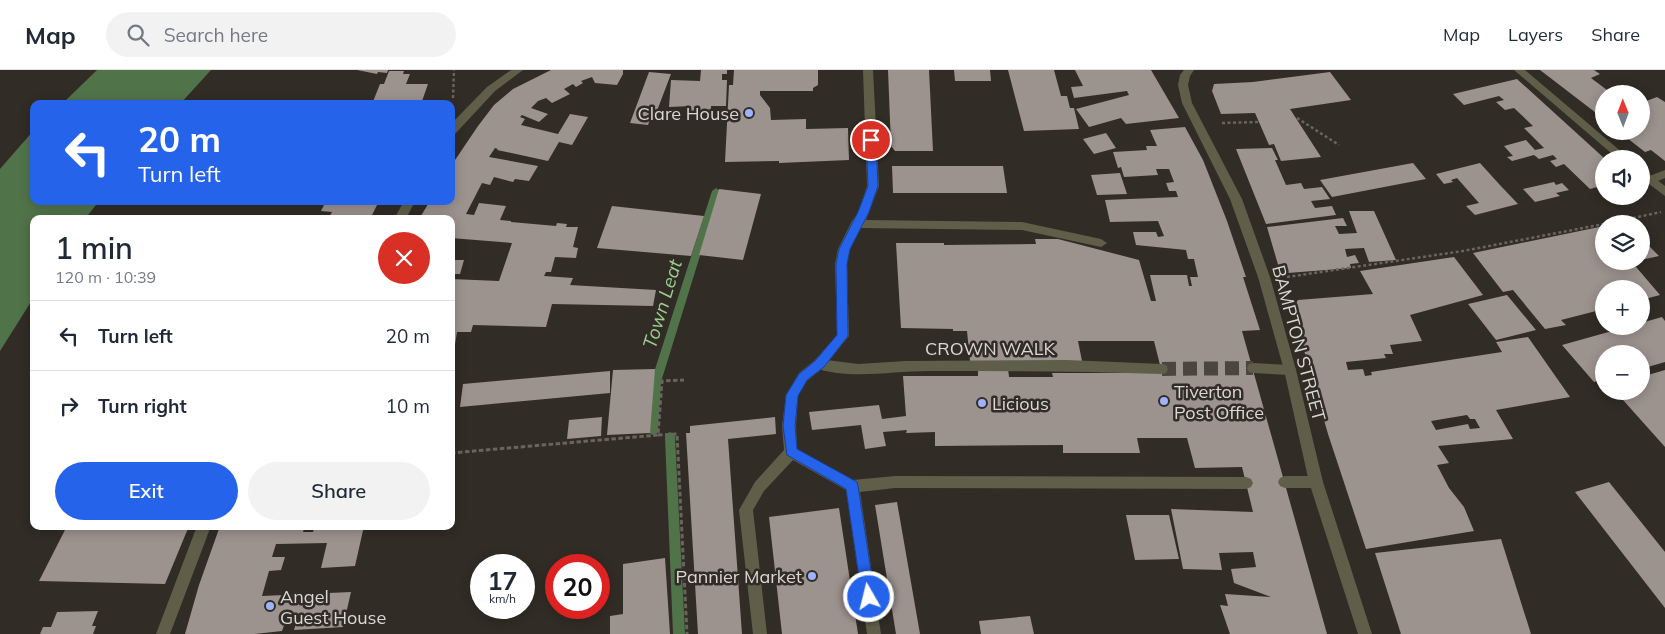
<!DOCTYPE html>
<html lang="en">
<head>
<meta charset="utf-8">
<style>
	:root { --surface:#fff; --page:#f2f2f3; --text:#1f2937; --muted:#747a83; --line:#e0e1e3; --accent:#2563eb }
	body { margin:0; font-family:Mulish,sans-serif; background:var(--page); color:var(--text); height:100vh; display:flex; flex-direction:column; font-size:19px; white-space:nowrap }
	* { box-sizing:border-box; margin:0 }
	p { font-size:16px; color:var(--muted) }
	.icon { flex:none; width:28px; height:28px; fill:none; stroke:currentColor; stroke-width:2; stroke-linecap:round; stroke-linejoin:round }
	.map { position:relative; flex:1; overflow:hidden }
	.details { position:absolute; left:30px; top:145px; width:425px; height:315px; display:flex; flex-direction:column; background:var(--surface); border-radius:10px; box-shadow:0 2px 12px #0003 }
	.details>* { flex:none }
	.banner { position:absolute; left:30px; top:30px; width:425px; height:105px; border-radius:10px; box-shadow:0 2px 12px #0003; background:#2563eb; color:#fff; overflow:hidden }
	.needle { width:32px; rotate:359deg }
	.controls { position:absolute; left:1595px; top:15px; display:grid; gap:10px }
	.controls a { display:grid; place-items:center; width:55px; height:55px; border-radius:50%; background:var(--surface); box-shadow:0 2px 12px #0003; font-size:25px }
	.speed { position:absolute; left:470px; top:484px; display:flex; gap:10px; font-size:25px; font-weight:700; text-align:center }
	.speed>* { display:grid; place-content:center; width:65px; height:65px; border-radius:50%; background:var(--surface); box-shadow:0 2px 12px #0003; line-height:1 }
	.speed small { font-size:12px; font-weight:400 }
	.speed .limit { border:8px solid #d22; background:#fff; color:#111 }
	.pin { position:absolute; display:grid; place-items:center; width:42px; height:42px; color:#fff; margin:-21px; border:2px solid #fff; border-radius:50%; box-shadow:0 1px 5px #0007 }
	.me { position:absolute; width:55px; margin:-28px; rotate:352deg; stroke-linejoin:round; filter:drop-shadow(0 0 4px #0008) }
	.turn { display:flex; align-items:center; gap:18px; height:105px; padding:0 25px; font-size:22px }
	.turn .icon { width:65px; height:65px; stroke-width:2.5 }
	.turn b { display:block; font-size:35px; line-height:42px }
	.round { display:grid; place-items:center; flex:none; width:52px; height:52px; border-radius:26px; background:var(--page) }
	.summary { display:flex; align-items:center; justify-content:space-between; height:85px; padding:0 25px }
	h1 { font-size:30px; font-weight:600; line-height:38px }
	.primary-button { display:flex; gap:10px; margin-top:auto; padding:10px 25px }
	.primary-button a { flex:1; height:58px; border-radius:30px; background:var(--accent); color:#fff; font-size:20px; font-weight:600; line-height:58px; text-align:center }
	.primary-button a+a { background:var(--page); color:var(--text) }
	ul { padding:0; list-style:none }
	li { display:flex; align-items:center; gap:15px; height:70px; padding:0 25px; border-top:1px solid var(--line) }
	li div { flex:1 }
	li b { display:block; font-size:19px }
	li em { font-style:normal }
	header { display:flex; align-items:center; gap:30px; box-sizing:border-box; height:70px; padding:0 25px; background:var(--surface); border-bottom:1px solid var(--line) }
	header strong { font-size:24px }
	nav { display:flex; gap:28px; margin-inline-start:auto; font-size:18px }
	.search { width:350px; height:45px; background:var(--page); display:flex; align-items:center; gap:12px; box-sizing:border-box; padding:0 18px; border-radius:28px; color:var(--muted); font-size:19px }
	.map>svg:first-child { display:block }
</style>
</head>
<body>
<header>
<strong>Map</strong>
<div class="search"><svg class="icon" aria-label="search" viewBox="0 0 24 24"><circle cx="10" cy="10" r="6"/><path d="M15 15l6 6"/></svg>Search here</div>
<nav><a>Map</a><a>Layers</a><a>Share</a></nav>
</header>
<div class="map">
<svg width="1665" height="564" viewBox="0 0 1665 564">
	<rect width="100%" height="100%" fill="#312c25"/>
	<g fill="#51734a">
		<path d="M97 0H211L180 34H62Z"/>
		<path d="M34 60V131H99L85 149H34V227L0 281V99Z"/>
	</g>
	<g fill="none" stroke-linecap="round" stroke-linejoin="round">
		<g fill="#51734a" fill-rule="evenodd">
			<path d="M716 118 720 121 661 312 658 360 657 363 653 365 649 363 648 360 651 312 712 121Z"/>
			<path d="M670 362 674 364 675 367 685 564H673L665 367 666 364Z"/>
		</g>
	</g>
	<g fill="#9c928e" fill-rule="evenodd">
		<path d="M357 0H388L387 3 378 2 377 4Z"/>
		<path d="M551 0H623V4L617 15 595 13 592 7 581 11 583 13 576 17 573 14 564 19 570 24 552 33 546 28 538 31 531 38 548 44 539 52 522 45 520 47 525 49 521 55 558 64 570 44 588 47 572 75 559 72 548 91 497 80 498 79 495 78 489 87 538 96 529 111 515 109 513 112 494 107 490 115 482 113 466 144 474 145 479 133 506 136 500 150 511 151V152L556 156 557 153 567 154 566 157H578L573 177 578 178 576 188 555 187 551 202H546L544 206 573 208 570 215 656 220 653 236 552 234 546 257 473 255 471 262H457L453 287H451V209L499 211 512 173 451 168V149H419L430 131H451V96L478 56 494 35 513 19Z"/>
		<path d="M701 0H727V4H722V10H727L726 36H711V42L691 43V36L669 37 671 10 700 11Z"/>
		<path d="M734 0H818V15L813 18V21H760V25L770 38 771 50 806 49V59L848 58 849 90 779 93V91L725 92 729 15H733Z"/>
		<path d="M888 0H929L933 81H895L891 76Z"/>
		<path d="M954 0H990L991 11H955Z"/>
		<path d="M1008 0H1054L1061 26H1067L1070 38H1074L1079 59 1024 61Z"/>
		<path d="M1075 0H1151L1179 48 1126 54 1121 48 1089 57 1076 39 1129 25 1127 21 1074 28 1071 17 1083 16Z"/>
		<path d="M1540 0H1594L1600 4 1591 8 1611 23 1614 22 1616 24H1604V45L1600 46Z"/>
		<path d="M389 1H404L403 4H410L406 14H428L421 34H372L380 14H384Z"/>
		<path d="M649 2 671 4 655 46H651L648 55 630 53Z"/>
		<path d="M1330 2 1351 30 1290 39 1321 87 1281 91 1274 74 1269 75 1255 43 1221 44 1212 21 1214 14 1253 12Z"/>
		<path d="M1517 9 1604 88V115L1590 119 1564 94 1556 97 1550 91 1557 89 1553 85 1539 89 1534 85 1512 91 1507 87 1513 86 1504 76 1526 70 1535 80 1544 78 1524 58 1533 56 1514 38 1505 40 1496 32 1504 30 1499 26 1464 35 1453 24Z"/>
		<path d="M1657 27 1665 32V91L1651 80 1645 82 1618 61H1641V33Z"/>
		<path d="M1185 57 1203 90 1227 151 1246 207H1243L1260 260 1242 261 1327 564H1230L1220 535 1228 536 1225 524 1271 527 1234 513 1231 499 1256 497 1253 482 1219 483 1222 500 1183 499 1171 439 1253 442 1242 397 1195 398 1187 368H1137L1140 383H1063V375L935 376V362L906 363 907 360 883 362 886 376 865 379 861 355 812 360 809 342 879 335 882 349 906 346 903 306H978V299H1008L1009 307H1053L1052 303H1162L1154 271H1078L1082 291H970L967 261H953V259L901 258 896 173H944V175L1036 174 1035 169H1058L1139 190 1151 231H1156L1150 205H1187L1189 216H1192L1190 207H1198L1194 189H1188L1186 180 1136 175 1133 162H1156L1158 167 1164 166 1158 151 1110 152 1105 130 1178 127 1176 121H1169L1166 113 1174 112 1169 99H1156L1158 105 1124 107 1121 97 1118 98 1113 82 1147 80 1146 76H1157L1150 60Z"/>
		<path d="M1106 63 1116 78 1094 84 1083 69Z"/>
		<path d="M1272 78 1278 90H1275L1286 115 1301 113 1304 119 1322 117 1330 129 1311 131 1315 138 1332 136 1336 145 1266 154 1236 79Z"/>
		<path d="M1413 93 1426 109 1332 127 1320 110Z"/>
		<path d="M1480 93 1499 114 1518 134 1475 145 1466 136 1479 133 1457 108 1451 110 1453 112 1444 114 1436 104Z"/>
		<path d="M892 96H1003L1007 123H893Z"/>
		<path d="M1120 103 1127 124 1097 125 1091 105Z"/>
		<path d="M1554 112 1556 115 1562 113 1569 120 1556 123 1560 126 1535 132 1523 119Z"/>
		<path d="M719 119 761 124 743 190 699 185Z"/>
		<path d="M326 131H379L372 145 380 146 379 149H328L332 142 321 141Z"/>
		<path d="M612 136 704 146 691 186 597 178Z"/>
		<path d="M1349 141H1374L1396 190 1369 192 1364 178 1345 179 1347 187 1355 185 1359 193 1350 194 1351 198 1288 203 1279 198 1267 157 1343 148 1347 156H1335L1339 164 1357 163Z"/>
		<path d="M1604 156V191H1631L1660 225 1641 230V219H1604V239L1561 250 1566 255 1545 259 1513 220 1503 222 1473 183Z"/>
		<path d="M1641 168 1659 186 1641 190Z"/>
		<path d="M1454 187 1483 225 1410 245 1422 271 1390 275 1393 284H1384L1386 288 1346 292 1348 300 1363 299 1365 306 1372 305 1371 302 1502 282 1496 272 1528 267 1570 327 1496 340 1513 369 1438 376 1449 393 1437 395 1449 418 1464 437 1474 461 1366 479 1328 364 1295 249 1293 237 1298 230 1373 224 1360 201ZM1467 345 1470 349H1475L1480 358 1470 359 1468 354 1436 360 1431 351Z"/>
		<path d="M451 190H464L460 204H451Z"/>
		<path d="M1507 225 1536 260 1496 270 1468 234Z"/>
		<path d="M1662 247 1665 251V292L1641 299V284H1604V309L1594 312 1562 275 1630 256H1641V253Z"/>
		<path d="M655 299 650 363 607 365 613 300Z"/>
		<path d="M1665 300V377L1615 321H1641V307Z"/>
		<path d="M610 301V323L460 337 463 314Z"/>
		<path d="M602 347 601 366 567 369 569 350Z"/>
		<path d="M775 347 776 364 728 369 742 564H698L686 363H690V356Z"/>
		<path d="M1609 412 1665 482V538L1575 422Z"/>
		<path d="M897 432 920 564H896L875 435Z"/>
		<path d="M839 438 858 564H782L769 447Z"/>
		<path d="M1126 445H1169L1179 489 1135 490Z"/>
		<path d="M67 456H189L165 514 39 511Z"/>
		<path d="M220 456H305L303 462H313L315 456H364L355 496 321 498 327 473 276 474 272 487H285L281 500 269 501 262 526 351 522 343 557 294 560 298 546 287 547 282 561 255 564H185L199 515Z"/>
		<path d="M1501 469 1531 564H1401L1375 483Z"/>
		<path d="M665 488 670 564H610V546L623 544V494Z"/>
		<path d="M98 541 92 556H96L93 564H40L43 557H51L57 542Z"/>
		<path d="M1030 546 1034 564H981L979 551Z"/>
	</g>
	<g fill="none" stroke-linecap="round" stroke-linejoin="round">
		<path stroke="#4a463f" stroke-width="14" stroke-dasharray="14 7" stroke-linecap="butt" d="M1162 299 1253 298"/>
		<g stroke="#68645e" stroke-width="2.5" stroke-dasharray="3 2.5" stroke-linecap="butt">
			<path d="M453 28 454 0"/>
			<path d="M1297 48 1339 75"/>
			<path d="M1222 53 1259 52"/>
			<path d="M1606 154 1661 142"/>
			<path d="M1287 207 1463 181 1604 154"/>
		</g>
		<g stroke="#68645e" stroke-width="3" stroke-dasharray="4.5 2.5" stroke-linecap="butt">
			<path d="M658 365 677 364 687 564"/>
			<path d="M451 383 658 365 662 311 684 310"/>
		</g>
		<g fill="#5f5f49" fill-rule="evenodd">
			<path d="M863 0H873L879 116 866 150 1022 152 1101 169 1107 173 1101 177 1022 160 861 158 850 179 847 194 849 266 823 298 807 311 798 326 796 356 797 379 853 410 895 406 1246 407 1251 409 1253 413 1251 417 1246 419 895 418 860 422 881 564H867L846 420 793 390 764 421 753 440 767 564H753L739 440 755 412 784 380 782 356 786 325 799 303 815 290 837 265 835 194 838 179 852 151 858 143 867 116Z"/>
			<path d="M1665 100V108L1651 114 1647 113 1646 110 1647 107Z"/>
			<path d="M1285 406H1316L1321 408 1323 412 1321 416 1316 418H1285L1280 416 1278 412 1280 408Z"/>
		</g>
		<g fill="#5f5f49" fill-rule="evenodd">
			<path d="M819 289 858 294 906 291 1067 290 1162 294 1166 295 1168 299 1166 303 1162 304C1084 301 1007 301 929 301 892 301 850 310 815 298L813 294 815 290Z"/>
			<path d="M1253 293 1290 295 1294 296 1296 300 1294 304 1290 305 1253 303 1249 302 1247 298 1249 294Z"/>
		</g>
		<g fill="#5f5f49" fill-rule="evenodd">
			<path d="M511 0H523L495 21 455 64 451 65V54L487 17Z"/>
			<path d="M1184 0H1194L1190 6 1188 15 1192 33 1242 129 1270 207 1296 300 1323 412 1372 564H1358L1309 412 1284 300 1258 207 1230 129 1182 33 1178 15 1180 5Z"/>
			<path d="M1514 0H1525L1630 89H1618Z"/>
			<path d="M1641 98 1665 116V126L1641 108Z"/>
			<path d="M404 131H415L406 149H394Z"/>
			<path d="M197 456H211L170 564H156Z"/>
		</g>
	</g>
	<path fill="#2563eb" stroke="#184099" d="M871 67 876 70 878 116 869 142 850 179 847 194 848 266 824 297 807 310 798 326 795 356 797 379 857 412 858 416 875 527 873 532 869 534 864 532 862 527 846 419 787 385 783 356 786 325 799 304 815 291 837 265 836 194 839 179 858 142 868 116 866 70Z"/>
	<g fill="#9eb3fd" stroke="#312c25" stroke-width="2">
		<circle cx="749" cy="43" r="5"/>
		<circle cx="1164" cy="331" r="5"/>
		<circle cx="982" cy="333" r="5"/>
		<circle cx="812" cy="506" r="5"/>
		<circle cx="270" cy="536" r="5"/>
	</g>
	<g text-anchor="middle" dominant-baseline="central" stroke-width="5" stroke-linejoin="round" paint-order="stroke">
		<g font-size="18" fill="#dbd8d4" stroke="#312c25" text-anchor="start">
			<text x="739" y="43" text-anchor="end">Clare House</text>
			<text x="1174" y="321">Tiverton<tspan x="1174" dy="21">Post Office</tspan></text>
			<text x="992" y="333">Licious</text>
			<text x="802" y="506" text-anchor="end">Pannier Market</text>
			<text x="280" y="526">Angel<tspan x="280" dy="21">Guest House</tspan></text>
		</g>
		<g font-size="18" fill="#dbd8d4" stroke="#312c25">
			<text transform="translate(1299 273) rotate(75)">BAMPTON STREET</text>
			<text x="990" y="278">CROWN WALK</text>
		</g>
		<g font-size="19" font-style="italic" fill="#9acf8f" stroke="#312c25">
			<text transform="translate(662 234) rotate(-73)">Town Leat</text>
		</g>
	</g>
</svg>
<div class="controls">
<a><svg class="needle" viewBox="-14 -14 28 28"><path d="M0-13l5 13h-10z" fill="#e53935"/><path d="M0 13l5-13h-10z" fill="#747a83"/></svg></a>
<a><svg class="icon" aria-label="sound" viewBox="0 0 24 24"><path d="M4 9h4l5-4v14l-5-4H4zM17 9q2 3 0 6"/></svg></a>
<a><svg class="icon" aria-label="layers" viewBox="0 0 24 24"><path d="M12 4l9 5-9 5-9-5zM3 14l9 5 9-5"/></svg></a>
<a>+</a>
<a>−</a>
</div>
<div class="speed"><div>17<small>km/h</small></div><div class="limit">20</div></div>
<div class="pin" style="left:871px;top:70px;background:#d93025"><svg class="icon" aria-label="arrive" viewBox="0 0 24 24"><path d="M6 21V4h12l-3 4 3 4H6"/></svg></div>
<svg class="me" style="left:869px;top:527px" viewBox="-20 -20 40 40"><circle r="17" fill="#2563eb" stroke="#fff" stroke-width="3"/><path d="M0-11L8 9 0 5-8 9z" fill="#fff"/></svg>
<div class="banner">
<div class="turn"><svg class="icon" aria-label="left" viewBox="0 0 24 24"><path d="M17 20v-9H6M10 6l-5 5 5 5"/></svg><div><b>20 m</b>Turn left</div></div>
</div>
<section class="details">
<div class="summary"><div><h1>1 min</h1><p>120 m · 10:39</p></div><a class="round" style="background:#d93025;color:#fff"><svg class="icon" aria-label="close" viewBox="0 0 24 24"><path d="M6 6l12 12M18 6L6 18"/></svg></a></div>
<ul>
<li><svg class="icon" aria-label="left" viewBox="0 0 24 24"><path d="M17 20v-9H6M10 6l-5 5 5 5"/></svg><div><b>Turn left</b></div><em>20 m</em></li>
<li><svg class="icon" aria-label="right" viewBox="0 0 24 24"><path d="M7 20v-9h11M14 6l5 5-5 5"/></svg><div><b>Turn right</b></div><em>10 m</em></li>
</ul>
<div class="primary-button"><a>Exit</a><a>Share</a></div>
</section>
</div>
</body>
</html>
